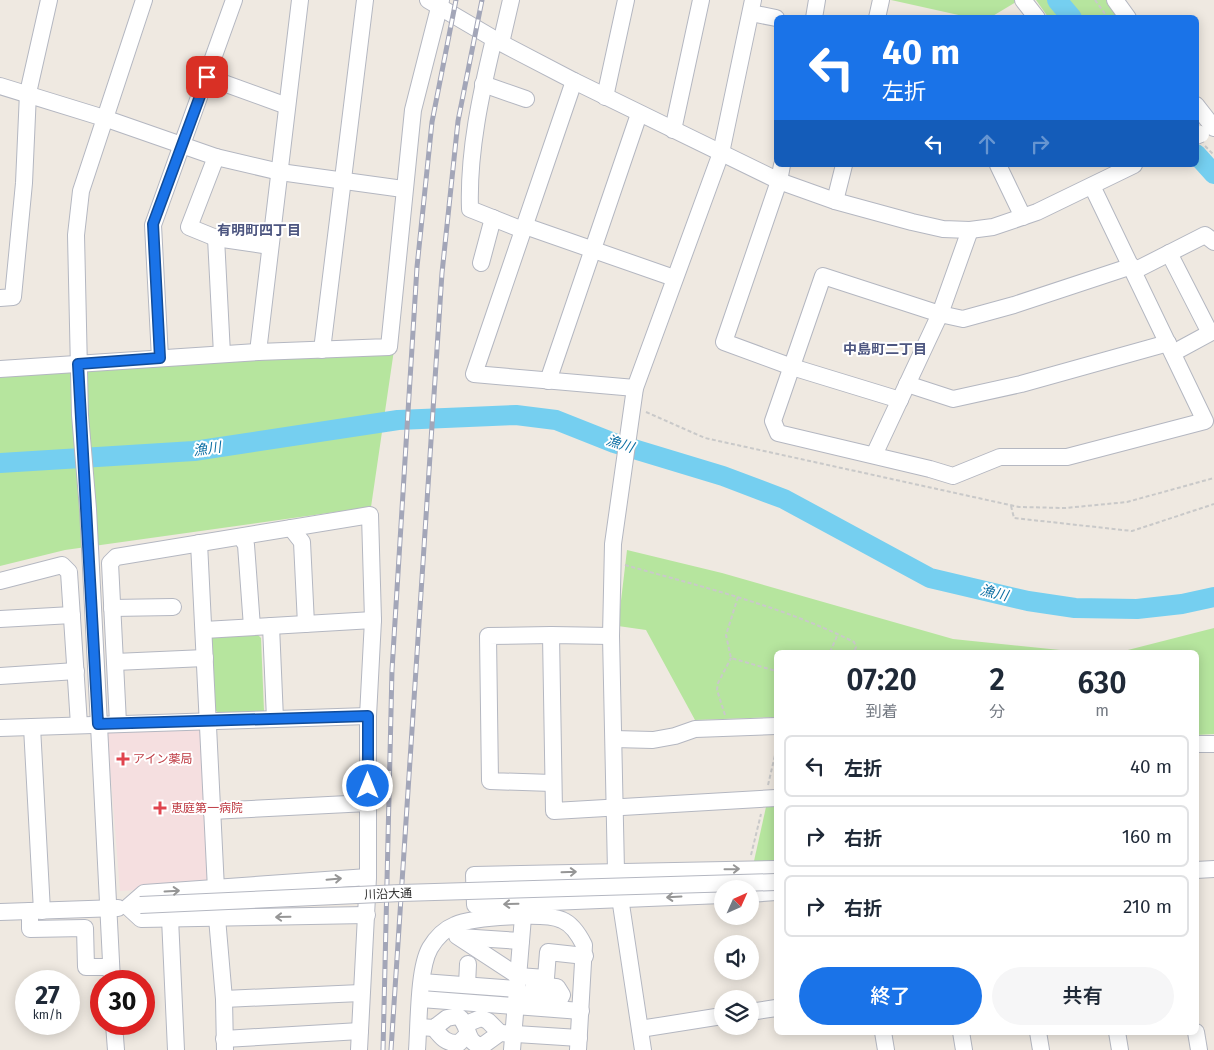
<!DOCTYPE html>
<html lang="ja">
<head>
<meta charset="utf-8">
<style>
	:root { --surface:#fff; --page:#f6f6f7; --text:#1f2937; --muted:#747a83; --line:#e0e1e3; --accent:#1a73e8 }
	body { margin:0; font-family:"Fira Sans","Noto Sans JP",sans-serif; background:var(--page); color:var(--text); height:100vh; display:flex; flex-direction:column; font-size:19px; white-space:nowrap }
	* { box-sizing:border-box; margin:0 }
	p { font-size:16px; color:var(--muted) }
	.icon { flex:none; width:28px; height:28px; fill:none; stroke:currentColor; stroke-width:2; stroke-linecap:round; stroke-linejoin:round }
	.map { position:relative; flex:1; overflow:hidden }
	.sheet { position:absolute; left:774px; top:650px; width:425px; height:385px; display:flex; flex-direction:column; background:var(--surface); border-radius:8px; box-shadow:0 2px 12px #0003 }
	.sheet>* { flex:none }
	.banner { position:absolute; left:774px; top:15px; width:425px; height:152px; border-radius:8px; box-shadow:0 2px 12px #0003; background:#1a73e8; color:#fff; overflow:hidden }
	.needle { width:32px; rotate:45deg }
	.buttons { position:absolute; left:714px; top:880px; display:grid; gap:10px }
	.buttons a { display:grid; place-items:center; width:45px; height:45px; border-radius:50%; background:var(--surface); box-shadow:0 2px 12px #0003; font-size:25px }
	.speed { position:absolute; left:15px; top:970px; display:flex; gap:10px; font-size:25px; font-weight:700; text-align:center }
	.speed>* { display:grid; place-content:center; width:65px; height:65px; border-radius:50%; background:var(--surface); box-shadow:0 2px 12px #0003; line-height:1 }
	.speed small { font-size:12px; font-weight:400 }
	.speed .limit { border:8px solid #d22; background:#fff; color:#111 }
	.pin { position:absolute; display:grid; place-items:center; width:42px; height:42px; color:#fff; margin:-21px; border-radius:10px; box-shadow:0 2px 8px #0006 }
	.me { position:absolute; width:55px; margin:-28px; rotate:0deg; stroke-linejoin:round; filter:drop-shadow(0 0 4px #0008) }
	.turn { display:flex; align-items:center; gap:18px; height:105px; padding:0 25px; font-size:22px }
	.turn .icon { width:65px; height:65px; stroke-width:2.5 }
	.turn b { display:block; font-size:35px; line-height:42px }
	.lanes { display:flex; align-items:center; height:48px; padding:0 25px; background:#0003; justify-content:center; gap:25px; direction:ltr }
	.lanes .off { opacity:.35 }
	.eta { display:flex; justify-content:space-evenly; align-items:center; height:85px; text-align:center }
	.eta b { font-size:30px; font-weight:600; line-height:35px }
	.button { display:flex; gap:10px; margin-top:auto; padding:10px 25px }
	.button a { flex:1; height:58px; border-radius:30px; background:var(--accent); color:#fff; font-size:20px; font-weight:600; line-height:58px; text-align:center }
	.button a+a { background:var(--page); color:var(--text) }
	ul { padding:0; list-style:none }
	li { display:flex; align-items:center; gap:15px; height:62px; margin:0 10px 8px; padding:0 15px; border:2px solid var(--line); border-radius:8px }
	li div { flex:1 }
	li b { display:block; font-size:19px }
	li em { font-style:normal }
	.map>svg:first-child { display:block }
</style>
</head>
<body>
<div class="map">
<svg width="1214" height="1050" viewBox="0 0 1214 1050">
	<rect width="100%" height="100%" fill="#efe9e1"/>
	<path fill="#f5dfe0" d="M200 726 213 886 120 891 107 731Z"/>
	<g fill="#b6e59e">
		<path d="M891 0H1015L1016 2 991 17 972 18Z"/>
		<path d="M1036 0H1108L1121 17H1048Z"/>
		<path d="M394 350 371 507 65 550 0 566V376L29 372 99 371Z"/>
		<path d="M627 550 722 573 953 639 1080 652H776V717L695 720 646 630 618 626Z"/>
		<path d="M1214 628V734L1196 735V652H1120Z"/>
		<path d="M257 634 261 638 264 711 219 713 213 709 211 638Z"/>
		<path d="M766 807H776V861H754Z"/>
	</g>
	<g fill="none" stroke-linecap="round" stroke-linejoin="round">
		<g stroke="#75cff0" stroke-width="20">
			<path d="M1057 0 1072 18"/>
			<path d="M1196 154 1214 174"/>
			<path d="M0 463 194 451 398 420 516 415 556 420 614 443 723 476 784 499 930 578 1028 601 1075 608 1137 609 1182 604 1214 597"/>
		</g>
		<g stroke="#b4b7c1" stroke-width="18">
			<g id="minor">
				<path d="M428 0 501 43 574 81 779 181 835 201 912 222 943 229 970 230 993 227 1037 212 1134 165"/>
				<path d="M1023 0 1037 18"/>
				<path d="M1115 0 1128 18"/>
				<path d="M751 13 776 18"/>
				<path d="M814 18 817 0"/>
				<path d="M877 18 881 0"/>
				<path d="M494 39C481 93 468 152 470 209L523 230"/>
				<path d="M501 43 511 0"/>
				<path d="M207 77 287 106"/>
				<path d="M574 81 474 374 635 388"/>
				<path d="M483 84 526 99"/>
				<path d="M0 86 104 118 216 157 280 172 403 189"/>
				<path d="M605 97 626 0"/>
				<path d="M1196 105 1214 128"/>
				<path d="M673 130 701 0"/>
				<path d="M216 157 189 227 216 238 270 246"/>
				<path d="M782 165 779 181 724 342 792 367 900 400"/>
				<path d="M998 165 1023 217"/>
				<path d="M835 201 844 165"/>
				<path d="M525 226 674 278"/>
				<path d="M970 230 940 314 823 276 773 421 778 433 930 469 953 476 1000 457H1067L1205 421 1092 186"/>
				<path d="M216 238 222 354"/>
				<path d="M1169 253 1210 333 1173 353"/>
				<path d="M481 263 493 218"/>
				<path d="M1134 271 1205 235 1214 242"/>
				<path d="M0 298 13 297 24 183 28 93 49 0"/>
				<path d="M322 350 365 0"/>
				<path d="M258 352 300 0"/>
				<path d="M160 358 153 225 234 0"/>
				<path d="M0 369 258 352 389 347 413 110 441 0"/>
				<path d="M548 381 639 114"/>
				<path d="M907 384 953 399 1021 384 1168 343"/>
				<path d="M874 455 940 314 963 319 1014 305 1132 266"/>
				<path d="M291 528 302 542 306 624"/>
				<path d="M241 537 246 545 252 627"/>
				<path d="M199 543 216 889"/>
				<path d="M0 581 62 565 69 572 79 725"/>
				<path d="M112 608 173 607"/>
				<path d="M0 619 72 615"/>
				<path d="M271 626 275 719"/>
				<path d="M204 630 373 620"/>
				<path d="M551 635 488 636 490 781 552 783"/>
				<path d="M611 636 551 635 554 811 776 798"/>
				<path d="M115 662 205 658"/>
				<path d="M0 676 76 671"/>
				<path d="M118 723 110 563 116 557 370 515 373 620 368 716V877L359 1050"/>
				<path d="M32 727 42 911"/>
				<path d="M0 728 368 716"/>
				<path d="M614 739 653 740 675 736 695 729 776 726"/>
				<path d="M1196 744H1214"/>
				<path d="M211 811 368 803"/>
				<path d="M1196 870 1214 869"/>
				<path d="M750 894 776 892"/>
				<path d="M722 895 475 905 474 875 776 869"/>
				<path d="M30 911V929L85 928 86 967H111"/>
				<path d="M0 912 118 908"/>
				<path d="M367 915 141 919 128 907 144 893 368 877"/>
				<path d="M170 918 176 1050"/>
				<path d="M217 918 224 999 225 1050"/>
				<path d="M457 936 518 976 546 978 548 952 585 956"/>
				<path d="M460 937 521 941"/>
				<path d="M112 981 88 509 80 415 76 235 81 191 144 0"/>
				<path d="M422 982 517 989"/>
				<path d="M467 985 468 964"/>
				<path d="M546 995 552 1002 559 1001 562 995 557 987C546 985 548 995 542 1000H535L531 995 533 988 540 986 546 992"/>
				<path d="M224 999 361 993"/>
				<path d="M421 999 581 1011"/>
				<path d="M750 1012 776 1008"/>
				<path d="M114 1024 116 1050"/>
				<path d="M466 1024 481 1018 488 1021 500 1033"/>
				<path d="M419 1027 434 1028 447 1018 458 1016C471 1025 464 1043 482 1046L500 1033 579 1038"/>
				<path d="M434 1028C441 1037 446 1044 459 1043L467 1035"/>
				<path d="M640 1029 722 1016"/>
				<path d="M883 1032 886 1050"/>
				<path d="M961 1032 964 1050"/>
				<path d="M1038 1032 1041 1050"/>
				<path d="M1117 1032 1120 1050"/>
				<path d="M1196 1032 1199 1050"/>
				<path d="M224 1039 360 1031"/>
				<path d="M417 1050C419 1024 418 969 430 948 436 938 445 929 455 925 473 917 545 912 562 920 572 924 579 935 584 945L578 1050"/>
				<path d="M512 1050 523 917"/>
				<path d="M643 1050 616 871 611 636 613 544 635 388 721 153 753 0"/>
			</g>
		</g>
		<g stroke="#c9c9c9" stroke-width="2" stroke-dasharray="4 2.5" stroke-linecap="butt">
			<path d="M1095 0 1108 18"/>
			<path d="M1205 146 1214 155"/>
			<path d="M646 412 705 438 1019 507 1065 508 1127 502 1214 478"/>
			<path d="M1011 506 1014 518 1132 531 1214 504"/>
			<path d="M625 565C702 587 782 606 854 642L856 647 854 652"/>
			<path d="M738 597 726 635 731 658 776 671"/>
			<path d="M830 652 838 634"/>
			<path d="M725 715 717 690 718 683 731 658"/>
			<path d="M768 785 776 751"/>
			<path d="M751 855 761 814"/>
		</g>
		<use href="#minor" stroke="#fff" stroke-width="16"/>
		<g stroke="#a3a6b8" stroke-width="5">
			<g id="rail">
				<path d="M383 1050 392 670 417 267 432 122 456 0"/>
				<path d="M391 1050 442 273 458 121 482 0"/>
			</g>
		</g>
		<use href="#rail" stroke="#fff" stroke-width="3" stroke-dasharray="9" stroke-linecap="butt"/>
		<g stroke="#b4b7c1" stroke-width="18" stroke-linecap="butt">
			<g id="minor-bridge">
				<path d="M1196 136 1201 134"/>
				<path d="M140 905 401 893 776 882"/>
			</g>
		</g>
		<use href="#minor-bridge" stroke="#fff" stroke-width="16"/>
	</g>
	<defs><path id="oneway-shaft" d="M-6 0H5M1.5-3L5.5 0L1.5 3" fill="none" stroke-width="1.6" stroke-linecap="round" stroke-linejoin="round" transform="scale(1.25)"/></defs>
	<g stroke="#969696">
		<use href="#oneway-shaft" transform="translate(732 869) rotate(-1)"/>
		<use href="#oneway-shaft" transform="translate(569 872) rotate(-2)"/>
		<use href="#oneway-shaft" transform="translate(334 879) rotate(-5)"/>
		<use href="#oneway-shaft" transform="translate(172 891) rotate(-3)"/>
		<use href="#oneway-shaft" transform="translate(674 897) rotate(177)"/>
		<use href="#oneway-shaft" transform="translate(511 904) rotate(178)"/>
		<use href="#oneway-shaft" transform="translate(283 917) rotate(179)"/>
	</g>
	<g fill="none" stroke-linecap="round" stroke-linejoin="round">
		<g stroke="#114b97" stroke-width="12">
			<path id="route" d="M207 77 153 224 160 358 78 364 98 724 368 716V786"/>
		</g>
		<use href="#route" stroke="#1a73e8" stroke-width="9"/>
	</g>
	<g fill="#e0444e" stroke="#fff" stroke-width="2">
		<path d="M120.5 751.5h5v5h5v5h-5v5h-5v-5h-5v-5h5z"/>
		<path d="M157.5 800.5h5v5h5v5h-5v5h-5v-5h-5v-5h5z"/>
	</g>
	<g text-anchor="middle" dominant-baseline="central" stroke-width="4" stroke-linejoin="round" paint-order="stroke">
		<g font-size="12" fill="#be3a42" stroke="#fff" text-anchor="start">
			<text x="133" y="759">アイン薬局</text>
			<text x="171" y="808">恵庭第一病院</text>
		</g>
		<g font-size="12" fill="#2e2e2e" stroke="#fff">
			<text transform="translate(388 894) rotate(-2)">川沿大通</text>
		</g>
		<g font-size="14" font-weight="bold" fill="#4d5680" stroke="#fff">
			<text x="259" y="230">有明町四丁目</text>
			<text x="885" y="349">中島町二丁目</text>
		</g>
		<g font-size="14" font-style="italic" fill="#0d6fa3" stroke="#fff">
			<text transform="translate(620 444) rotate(18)">漁川</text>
			<text transform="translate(207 449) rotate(-8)">漁川</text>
			<text transform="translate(994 593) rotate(13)">漁川</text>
		</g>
	</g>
</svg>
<div class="buttons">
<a><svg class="needle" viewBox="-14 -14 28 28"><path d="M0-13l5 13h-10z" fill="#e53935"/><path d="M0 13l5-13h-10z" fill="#747a83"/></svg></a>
<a><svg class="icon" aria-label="sound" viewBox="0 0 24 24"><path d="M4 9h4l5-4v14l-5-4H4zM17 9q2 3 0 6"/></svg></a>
<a><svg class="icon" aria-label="layers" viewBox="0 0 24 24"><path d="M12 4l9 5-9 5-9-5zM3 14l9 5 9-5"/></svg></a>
</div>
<div class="speed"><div>27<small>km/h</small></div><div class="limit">30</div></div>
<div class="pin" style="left:207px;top:77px;background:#d93025"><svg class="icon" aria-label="arrive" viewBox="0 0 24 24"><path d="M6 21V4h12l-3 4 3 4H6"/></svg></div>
<svg class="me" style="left:368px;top:786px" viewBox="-20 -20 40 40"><circle r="17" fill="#1a73e8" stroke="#fff" stroke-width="3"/><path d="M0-11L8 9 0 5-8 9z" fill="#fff"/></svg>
<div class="banner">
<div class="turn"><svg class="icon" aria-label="left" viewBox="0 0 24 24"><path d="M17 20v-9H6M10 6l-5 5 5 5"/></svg><div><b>40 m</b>左折</div></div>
<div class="lanes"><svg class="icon" aria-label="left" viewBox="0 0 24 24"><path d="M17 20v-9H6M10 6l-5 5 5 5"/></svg><svg class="icon off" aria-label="ahead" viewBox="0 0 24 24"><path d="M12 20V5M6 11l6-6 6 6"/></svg><svg class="icon off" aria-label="right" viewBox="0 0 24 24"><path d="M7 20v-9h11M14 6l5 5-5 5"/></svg></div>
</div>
<section class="sheet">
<div class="eta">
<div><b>07:20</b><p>到着</p></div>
<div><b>2</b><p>分</p></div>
<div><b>630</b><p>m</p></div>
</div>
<ul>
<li><svg class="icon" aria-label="left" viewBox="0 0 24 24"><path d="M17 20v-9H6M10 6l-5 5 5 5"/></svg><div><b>左折</b></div><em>40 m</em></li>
<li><svg class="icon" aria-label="right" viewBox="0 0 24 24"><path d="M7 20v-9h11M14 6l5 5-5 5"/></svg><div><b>右折</b></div><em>160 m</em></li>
<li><svg class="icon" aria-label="right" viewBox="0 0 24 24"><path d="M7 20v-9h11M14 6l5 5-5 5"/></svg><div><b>右折</b></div><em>210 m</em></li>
</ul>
<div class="button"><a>終了</a><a>共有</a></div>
</section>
</div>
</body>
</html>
